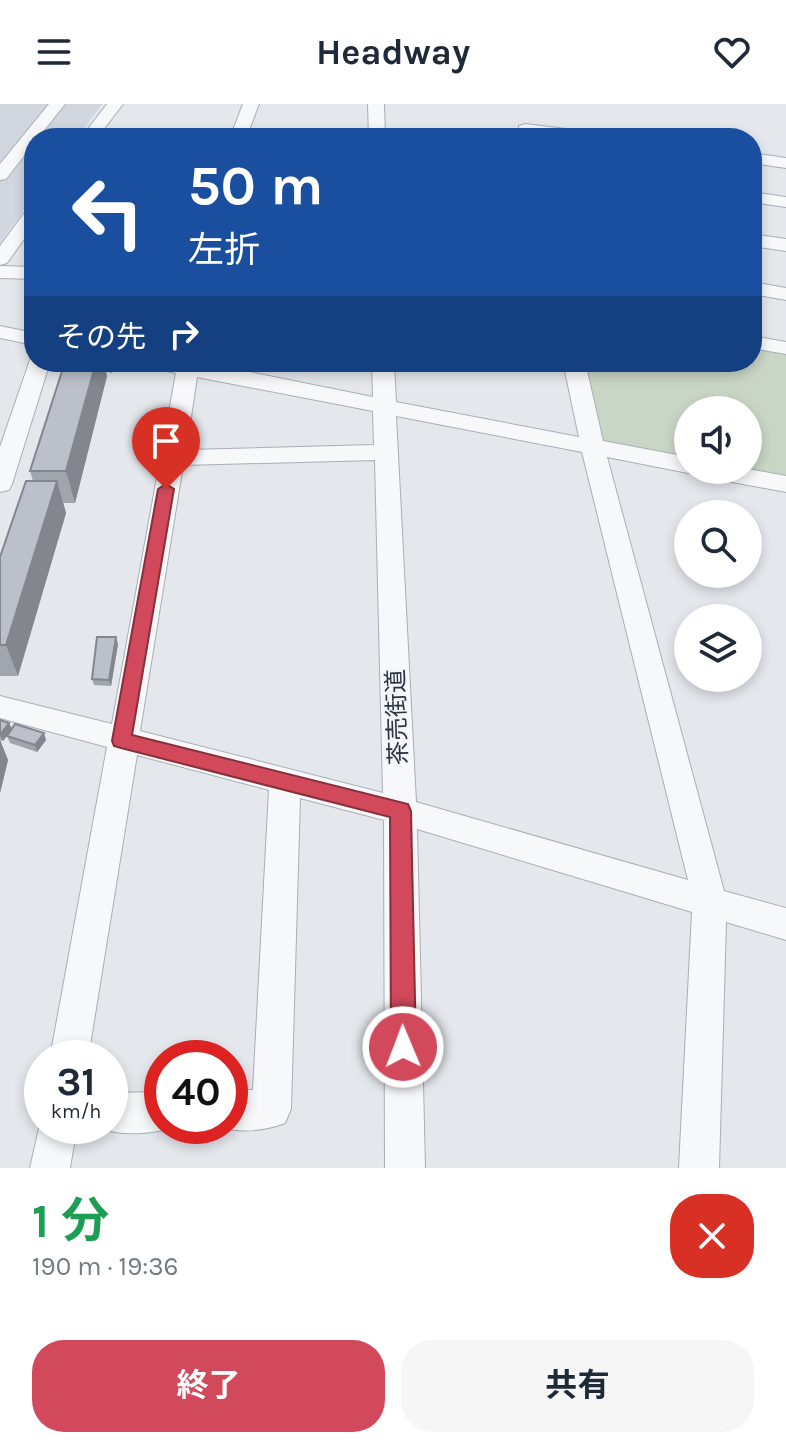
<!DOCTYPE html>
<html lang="ja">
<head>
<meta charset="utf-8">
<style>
	:root { --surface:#fff; --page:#f6f6f7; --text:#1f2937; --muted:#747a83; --accent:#d1495b }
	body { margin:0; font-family:Karla,"Noto Sans JP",sans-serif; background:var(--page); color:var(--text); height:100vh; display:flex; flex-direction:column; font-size:30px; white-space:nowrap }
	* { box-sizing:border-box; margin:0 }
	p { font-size:26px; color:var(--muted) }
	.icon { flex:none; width:44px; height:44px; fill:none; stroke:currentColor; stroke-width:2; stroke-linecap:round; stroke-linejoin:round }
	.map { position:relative; height:1064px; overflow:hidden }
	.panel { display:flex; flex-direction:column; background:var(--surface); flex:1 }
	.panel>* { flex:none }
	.top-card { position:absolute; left:24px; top:24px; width:738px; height:244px; border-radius:32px; box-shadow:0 4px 12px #0003; background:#1a4fa0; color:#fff; overflow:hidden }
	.controls { position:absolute; left:674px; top:292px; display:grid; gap:16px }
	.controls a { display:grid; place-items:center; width:88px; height:88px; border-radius:50%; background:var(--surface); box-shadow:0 4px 12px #0003; font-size:40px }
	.speed { position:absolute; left:24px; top:936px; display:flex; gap:16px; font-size:40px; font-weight:700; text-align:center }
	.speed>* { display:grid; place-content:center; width:104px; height:104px; border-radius:50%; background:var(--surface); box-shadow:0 4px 12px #0003; line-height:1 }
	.speed small { font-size:20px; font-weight:400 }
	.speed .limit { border:12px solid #d22; background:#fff; color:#111 }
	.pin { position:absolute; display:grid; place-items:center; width:68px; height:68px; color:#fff; margin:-82px -34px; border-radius:50% 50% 50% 0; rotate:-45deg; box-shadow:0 0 8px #0007 }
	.pin .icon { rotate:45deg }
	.me { position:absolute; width:88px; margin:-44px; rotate:359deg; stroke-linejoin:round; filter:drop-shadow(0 0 6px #0008) }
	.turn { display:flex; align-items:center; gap:28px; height:168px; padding:0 32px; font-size:36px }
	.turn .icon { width:104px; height:104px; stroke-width:2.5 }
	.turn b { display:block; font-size:56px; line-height:68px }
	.then { display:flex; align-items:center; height:76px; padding:0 32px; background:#0003; gap:16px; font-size:30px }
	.round { display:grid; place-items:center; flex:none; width:84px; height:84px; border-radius:32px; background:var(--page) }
	.head { display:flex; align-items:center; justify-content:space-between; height:136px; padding:0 32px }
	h1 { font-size:48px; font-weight:700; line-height:60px; color:#1e9e55 }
	.button { display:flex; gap:16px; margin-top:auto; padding:16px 32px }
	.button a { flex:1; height:92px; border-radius:32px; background:var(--accent); color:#fff; font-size:32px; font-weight:700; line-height:92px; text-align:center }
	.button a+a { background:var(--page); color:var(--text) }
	header { display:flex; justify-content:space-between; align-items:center; height:104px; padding:0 32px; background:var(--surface); font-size:36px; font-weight:700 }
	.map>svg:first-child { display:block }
</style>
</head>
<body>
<header><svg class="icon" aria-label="menu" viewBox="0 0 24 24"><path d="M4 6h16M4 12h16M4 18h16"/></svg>Headway<svg class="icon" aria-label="heart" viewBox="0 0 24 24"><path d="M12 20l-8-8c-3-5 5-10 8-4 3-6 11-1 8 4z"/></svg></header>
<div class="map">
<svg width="786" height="1064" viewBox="0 0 786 1064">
	<rect width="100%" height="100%" fill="#e4e7ec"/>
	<path fill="#d2d6de" d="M0 0H102L77 34H34V92L0 139Z"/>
	<path fill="#c9d6c5" d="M752 238 786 244V381L748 366V306H688V361L593 343 574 258H752Z"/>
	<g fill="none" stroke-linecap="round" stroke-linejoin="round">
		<g stroke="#a9aeb7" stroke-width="2">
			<g id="minor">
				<path d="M49 0H65L38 34H34V39L6 75 0 76V60Z"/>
				<path d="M107 0H123L97 34H81Z"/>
				<path d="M243 0H259L246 34H230Z"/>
				<path d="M368 0H384L385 34H369Z"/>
				<path d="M525 20 598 29 606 34H558L519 28V22Z"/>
				<path d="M752 49 786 54V64L752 59Z"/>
				<path d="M752 88 786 93V103L752 98Z"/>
				<path d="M34 103V121L7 159 0 161V142L28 104Z"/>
				<path d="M752 130 786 135V147L752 142Z"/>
				<path d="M0 162 34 163V175L0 174Z"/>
				<path d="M752 178 786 184V196L752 190Z"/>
				<path d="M0 222 34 229V241L0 234Z"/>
				<path d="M752 232 786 238V250L752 244Z"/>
				<path d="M31 253H34V258H50L12 380 9 386 0 388V343Z"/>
				<path d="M144 258H200L373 293 372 258H394L396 298 579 333 563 258H585L603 337 688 353V366H696L688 369 607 353 724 787 786 804V836L726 818 719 1064H679L692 808 417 725 425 1064H385L384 716 300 694 291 1005 285 1019C267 1026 240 1030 221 1022H230V986H253L269 686 137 651 88 954H50L107 643 0 614V592L112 620 176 269 147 263ZM197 273 373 307 374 341 186 346ZM396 312 582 348 688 776 416 698ZM375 356 383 689 140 627 183 361Z"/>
				<path d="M748 365 786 372V388L711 374 702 371 699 366Z"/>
				<path d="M162 988V1022H175C153 1031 119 1032 96 1023L110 1022V989Z"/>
				<path d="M42 1011V1022H77L70 1064H30Z"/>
			</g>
		</g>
		<use href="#minor" fill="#f7f8fa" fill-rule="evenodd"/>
	</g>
	<g fill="#a1a5ae">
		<path d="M65 258H117L118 263 111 269 106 267 107 272 75 399H63L66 409 18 572H0V453L33 377 30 367Z"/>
		<path d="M118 540 111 582 94 581 92 575Z"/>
		<path d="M0 616 12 625 46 636 37 648 10 639 7 632 10 628 3 637 0 636 8 656 0 689Z"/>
	</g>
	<g fill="#83868d">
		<path d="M96 258H103L107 272 75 399 66 367Z"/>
		<path d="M115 258H117L118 263 111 269 110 262Z"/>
		<path d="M57 377 66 409 18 572 6 541Z"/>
		<path d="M116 533 118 540 111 582 109 576Z"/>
		<path d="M9 619 12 625 3 637 0 631Z"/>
		<path d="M44 629 46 636 37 648 35 641Z"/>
		<path d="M0 636 8 656 0 689Z"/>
	</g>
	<g fill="#bbc0ca" stroke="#83868d" stroke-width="2">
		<path d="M65 258H96L66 367H30Z"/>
		<path d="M103 258H115L110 262 104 261Z"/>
		<path d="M26 377H57L6 541H0V453Z"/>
		<path d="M97 533H116L109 576 92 575Z"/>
		<path d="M0 616 9 619 0 631Z"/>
		<path d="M15 620 44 629 35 641 7 632Z"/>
	</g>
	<path fill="#d1495b" stroke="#882f3b" stroke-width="2" d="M166 380 174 385 132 631 408 700 411 707 416 943 412 951 403 955 395 951 391 943 390 713 121 644 114 642 112 637 158 385Z"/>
	<g text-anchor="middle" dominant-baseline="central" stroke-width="6" stroke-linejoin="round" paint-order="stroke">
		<g font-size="24" fill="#2b3445" stroke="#f4f6f9">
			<text transform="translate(397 613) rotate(-92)">茶売街道</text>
		</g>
	</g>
</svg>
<div class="controls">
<a><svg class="icon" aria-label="sound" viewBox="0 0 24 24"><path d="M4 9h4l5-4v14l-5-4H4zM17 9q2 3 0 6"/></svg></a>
<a><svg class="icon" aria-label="search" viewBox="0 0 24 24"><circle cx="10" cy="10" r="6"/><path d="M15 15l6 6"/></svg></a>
<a><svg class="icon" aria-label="layers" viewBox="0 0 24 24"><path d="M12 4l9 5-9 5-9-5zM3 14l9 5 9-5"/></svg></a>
</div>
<div class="speed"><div>31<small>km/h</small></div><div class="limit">40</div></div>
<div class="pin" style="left:166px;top:385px;background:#d93025"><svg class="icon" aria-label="arrive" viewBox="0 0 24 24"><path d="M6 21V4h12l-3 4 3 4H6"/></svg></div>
<svg class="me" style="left:403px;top:943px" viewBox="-20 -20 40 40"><circle r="17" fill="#d1495b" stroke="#fff" stroke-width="3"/><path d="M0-11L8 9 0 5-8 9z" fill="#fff"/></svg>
<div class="top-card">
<div class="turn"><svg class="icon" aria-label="left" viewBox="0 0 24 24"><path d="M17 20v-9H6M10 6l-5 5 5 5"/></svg><div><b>50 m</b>左折</div></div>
<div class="then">その先<svg class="icon" aria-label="right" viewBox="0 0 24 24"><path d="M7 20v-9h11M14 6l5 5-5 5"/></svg></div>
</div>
</div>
<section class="panel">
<div class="head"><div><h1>1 分</h1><p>190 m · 19:36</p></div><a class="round" style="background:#d93025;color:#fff"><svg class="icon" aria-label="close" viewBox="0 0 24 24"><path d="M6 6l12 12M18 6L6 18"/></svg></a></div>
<div class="button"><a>終了</a><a>共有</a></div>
</section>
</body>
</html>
